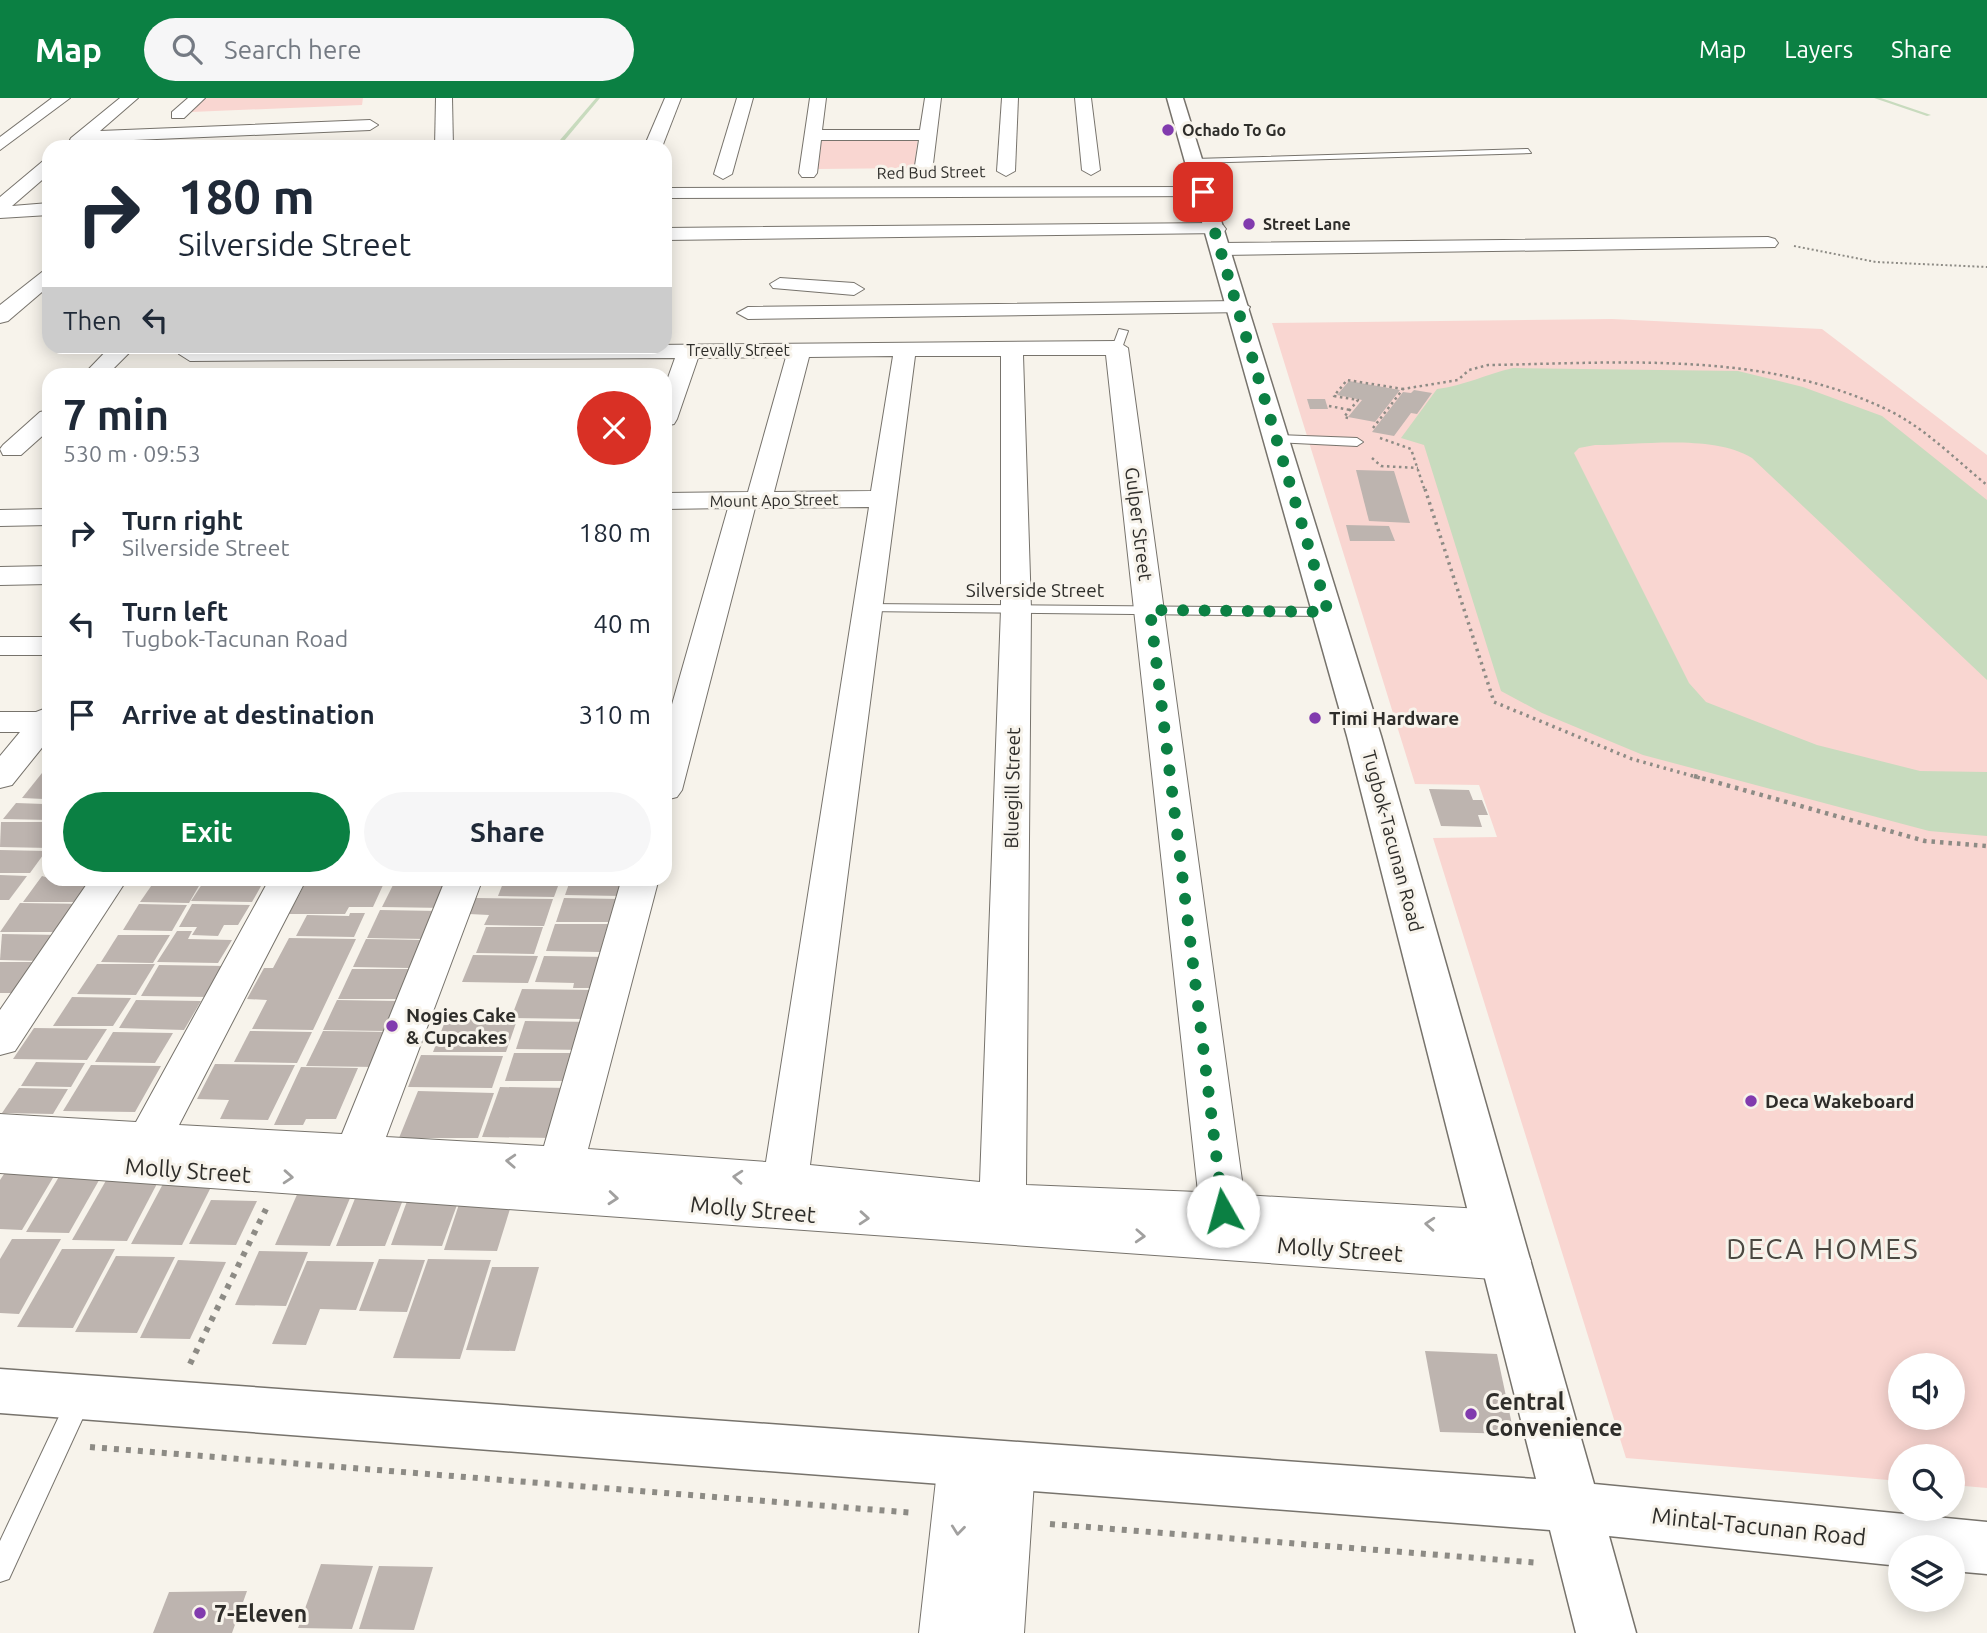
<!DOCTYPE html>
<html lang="en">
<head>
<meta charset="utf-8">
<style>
	:root { --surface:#fff; --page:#f6f6f7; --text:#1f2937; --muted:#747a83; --accent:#0b8043 }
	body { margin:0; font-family:Ubuntu,sans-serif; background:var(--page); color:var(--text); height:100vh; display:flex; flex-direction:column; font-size:26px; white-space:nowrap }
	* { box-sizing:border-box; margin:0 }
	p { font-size:23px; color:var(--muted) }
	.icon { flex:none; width:38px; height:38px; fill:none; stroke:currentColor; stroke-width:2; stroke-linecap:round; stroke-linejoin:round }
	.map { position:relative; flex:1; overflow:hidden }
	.sheet { position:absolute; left:42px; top:270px; width:630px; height:518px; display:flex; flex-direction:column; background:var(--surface); border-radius:21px; box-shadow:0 4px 18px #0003 }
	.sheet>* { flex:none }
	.banner { position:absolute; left:42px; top:42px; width:630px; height:214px; border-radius:21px; box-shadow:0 4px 18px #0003; background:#fff; color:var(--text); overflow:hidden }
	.buttons { position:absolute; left:1888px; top:1255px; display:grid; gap:14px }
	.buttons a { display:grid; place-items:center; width:77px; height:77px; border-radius:50%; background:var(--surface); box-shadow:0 4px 18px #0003; font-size:35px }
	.pin { position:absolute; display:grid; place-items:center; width:60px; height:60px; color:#fff; margin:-30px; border-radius:14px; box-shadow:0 4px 10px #0006 }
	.me { position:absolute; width:77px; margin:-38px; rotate:353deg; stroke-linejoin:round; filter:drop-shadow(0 0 5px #0008) }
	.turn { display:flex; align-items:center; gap:24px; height:147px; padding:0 21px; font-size:32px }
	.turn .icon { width:91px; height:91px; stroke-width:2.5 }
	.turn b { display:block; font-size:49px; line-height:60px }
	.then { display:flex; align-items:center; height:66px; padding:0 21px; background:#0003; gap:14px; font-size:26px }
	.round { display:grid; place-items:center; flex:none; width:74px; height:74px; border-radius:37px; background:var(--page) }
	.overview { display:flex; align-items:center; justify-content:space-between; height:119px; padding:0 21px }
	h1 { font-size:42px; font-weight:700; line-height:52px }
	.cta { display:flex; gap:14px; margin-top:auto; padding:14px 21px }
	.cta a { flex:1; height:80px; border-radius:42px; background:var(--accent); color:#fff; font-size:28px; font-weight:700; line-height:80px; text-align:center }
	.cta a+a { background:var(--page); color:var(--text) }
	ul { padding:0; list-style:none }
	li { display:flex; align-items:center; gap:21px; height:91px; padding:0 21px }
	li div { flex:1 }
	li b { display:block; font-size:26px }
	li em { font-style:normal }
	header { display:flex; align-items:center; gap:42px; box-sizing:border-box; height:98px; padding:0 35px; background:var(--accent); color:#fff }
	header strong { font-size:33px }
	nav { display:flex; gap:38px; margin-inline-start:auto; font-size:24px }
	.search { width:490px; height:63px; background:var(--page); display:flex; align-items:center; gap:18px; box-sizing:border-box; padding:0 24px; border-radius:38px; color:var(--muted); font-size:26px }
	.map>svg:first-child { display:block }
</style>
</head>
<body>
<header>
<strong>Map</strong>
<div class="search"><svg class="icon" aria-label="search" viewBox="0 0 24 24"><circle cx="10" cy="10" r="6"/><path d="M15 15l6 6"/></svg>Search here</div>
<nav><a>Map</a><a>Layers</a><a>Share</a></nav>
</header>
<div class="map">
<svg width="1987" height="1535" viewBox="0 0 1987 1535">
	<rect width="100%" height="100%" fill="#f7f3eb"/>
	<g fill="#f9d6d1" fill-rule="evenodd">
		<path d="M206 0H363L362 7 191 14Z"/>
		<path d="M918 39 914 70 818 71 822 40Z"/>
		<path d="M1612 221 1822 231 1987 357V1390L1953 1387V1358H1900V1383L1626 1360 1433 740 1497 739 1479 687 1415 686 1272 225ZM1900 1267H1953V1320H1900Z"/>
	</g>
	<path fill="#c8dbbe" d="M1513 270 1738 273 1803 289 1882 318 1987 402V582L1752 360C1713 336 1640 347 1595 347L1579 350 1574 355 1689 585 1706 604 1817 647 1920 673 1987 674V738L1929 733 1643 657 1542 615 1501 593 1424 347 1401 340 1437 291C1464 288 1486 276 1513 270Z"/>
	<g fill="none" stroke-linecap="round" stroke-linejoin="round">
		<g fill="#c8dbbe" fill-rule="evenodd">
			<path d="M596 0H600L559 49H554Z"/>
			<path d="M1874 0H1881L1931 17 1927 18Z"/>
		</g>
	</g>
	<g fill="#bdb4af">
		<path d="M1349 283 1400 292 1375 324 1348 319 1362 302 1337 297Z"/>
		<path d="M1414 292 1432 295 1417 316 1411 315 1394 338 1372 334 1403 294 1411 295Z"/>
		<path d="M1307 301H1325L1328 311H1310Z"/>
		<path d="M1356 372 1394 373 1410 425 1369 423Z"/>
		<path d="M1346 427 1389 428 1395 443H1350Z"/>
		<path d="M42 675H49V697L44 701 22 700Z"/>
		<path d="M1429 691 1469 692 1473 702H1482L1488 717H1478L1482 729 1441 728Z"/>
		<path d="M49 699V722L3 721 16 705 44 706Z"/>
		<path d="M1 724H49V750L0 749Z"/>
		<path d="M0 752 46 753 30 775H0Z"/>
		<path d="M0 777 27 778 9 802H0Z"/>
		<path d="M42 778 49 780H97L81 804H23Z"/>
		<path d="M206 780H254L265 781 252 804 191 803Z"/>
		<path d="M505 780H561L554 799 498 798Z"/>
		<path d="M571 780H627L621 798 565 797Z"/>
		<path d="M156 781H203L189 805 140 804Z"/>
		<path d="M395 783 456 784 445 810 382 809Z"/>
		<path d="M306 784 384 785 373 809H349L345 816H289Z"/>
		<path d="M476 800 553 801 544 828 484 827 489 817 469 816Z"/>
		<path d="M564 800 620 801 613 824H556Z"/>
		<path d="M20 805 88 806 69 834H0Z"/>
		<path d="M139 806 187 807 172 833 123 832Z"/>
		<path d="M192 806 250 807 238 827H224L218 838 192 837 197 829H179Z"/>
		<path d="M380 812 439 813 426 841 367 840Z"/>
		<path d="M350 815H365L354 839 296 838 307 817 349 818Z"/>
		<path d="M555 826H608L600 854 546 853Z"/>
		<path d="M486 829H543L534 856 476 855Z"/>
		<path d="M177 833H192L188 841 232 842 218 865 157 864Z"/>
		<path d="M2 836 61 837 43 863 0 862Z"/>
		<path d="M118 837H170L153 865 101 864Z"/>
		<path d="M289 840 356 841 313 932 252 931 267 902 247 901 264 870H273Z"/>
		<path d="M366 841 422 842 409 870 353 869Z"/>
		<path d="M473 857 538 858 528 885 462 884Z"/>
		<path d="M544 858 607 859 597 890H573L574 885 535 884Z"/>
		<path d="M0 864H33L12 895H0Z"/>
		<path d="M97 866H155L136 897 77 896Z"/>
		<path d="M159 867 226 868 209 899 141 898Z"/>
		<path d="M352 871H410L397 901H338Z"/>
		<path d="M522 891 593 892 584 921 511 920Z"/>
		<path d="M72 899 131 900 113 928H53Z"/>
		<path d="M136 902 201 903 184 932 119 930Z"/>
		<path d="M337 902 397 903 384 933 323 932Z"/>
		<path d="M446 921 517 922 506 954H433Z"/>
		<path d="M525 923 593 924 585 952 516 951Z"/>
		<path d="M34 930 107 931 87 962 13 961Z"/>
		<path d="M250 933 312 934 297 965 234 964Z"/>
		<path d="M323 933 389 934 375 969 306 968Z"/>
		<path d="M113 934 173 935 155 965 95 964Z"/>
		<path d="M514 955H579L570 983H505Z"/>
		<path d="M421 957 503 958 492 990 408 989Z"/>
		<path d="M36 964 85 965 71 989 21 988Z"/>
		<path d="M215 966 295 967 268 1022 220 1021 229 1002 197 1001Z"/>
		<path d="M91 967 161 968 135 1014 63 1013Z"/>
		<path d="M301 969 358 970 336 1021H306L303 1027H274Z"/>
		<path d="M500 989 570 990 554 1040 482 1039Z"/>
		<path d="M19 990 68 991 53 1016 2 1015Z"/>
		<path d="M418 993 494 995 478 1040H399Z"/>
		<path d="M6 1073H57L22 1132 0 1131V1082Z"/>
		<path d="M60 1077H102L69 1135 26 1134Z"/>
		<path d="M108 1079 160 1080 127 1143 72 1142Z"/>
		<path d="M165 1082 214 1083 182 1147 131 1146Z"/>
		<path d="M299 1092 353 1093 330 1148 275 1147Z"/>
		<path d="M358 1093 406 1094 385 1148H336Z"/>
		<path d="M410 1095 461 1096 442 1148 391 1147Z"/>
		<path d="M462 1097 514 1098 497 1153 444 1152Z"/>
		<path d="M211 1102 257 1103 236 1147 189 1146Z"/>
		<path d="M12 1141H61L19 1216 0 1215V1161Z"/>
		<path d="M62 1151H115L73 1230 17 1229Z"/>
		<path d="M259 1153 308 1154 286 1208 235 1207Z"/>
		<path d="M116 1158 175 1159 137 1235 75 1234Z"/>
		<path d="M379 1161 425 1162 407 1214 359 1213Z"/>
		<path d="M428 1161 491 1162 460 1261 393 1260Z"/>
		<path d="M178 1162 226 1164 190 1241 140 1240Z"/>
		<path d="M307 1163 374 1164 356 1212 320 1211 306 1247 272 1246Z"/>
		<path d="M492 1169H539L515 1253 466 1252Z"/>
		<path d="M1425 1253 1497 1256 1514 1336 1440 1334Z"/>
		<path d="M321 1466 373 1468 352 1531 298 1530Z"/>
		<path d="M379 1468 433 1469 414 1532 359 1531Z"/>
		<path d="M247 1493 232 1535H153L169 1494Z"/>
	</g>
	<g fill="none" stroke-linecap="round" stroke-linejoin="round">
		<g stroke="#77736c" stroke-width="2">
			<g id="lane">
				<path d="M1528 51 1531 55 1195 65 1191 63 1195 61Z"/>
				<path d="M1119 231 1128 233 1122 250 1117 253 1112 250Z"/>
				<path d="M1278 337 1357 340 1363 344 1357 348 1274 344 1272 341Z"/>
				<path d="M867 506 1328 510 1335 514 1328 518 862 513V507Z"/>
				<path d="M80 1290 89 1293 92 1300 9 1481 0 1484V1443L71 1293Z"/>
			</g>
		</g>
		<g stroke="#77736c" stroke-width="2">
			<g id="street">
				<path d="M52 0H70L0 52V39Z"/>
				<path d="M120 0H138L100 33 370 22 378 27 370 32 87 44 77 49 71 48 69 44 71 40Z"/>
				<path d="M188 0H205L184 20H172V14Z"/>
				<path d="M436 0H452L453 49H435Z"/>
				<path d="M665 0H681L662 49H644Z"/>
				<path d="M737 0H753L732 76 723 81 714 76Z"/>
				<path d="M810 0H826L822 32H920L925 0H941L932 74 923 79 914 74 919 42H821L817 75 814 79H802L799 75Z"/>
				<path d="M1002 0H1018L1015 73 1006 78 997 73Z"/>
				<path d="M1075 0H1091L1100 72 1091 77 1082 72Z"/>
				<path d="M49 62V76L12 108 49 105V117L0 120V99L43 63Z"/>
				<path d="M1204 89 1210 90 1213 94 1210 98 665 100V90Z"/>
				<path d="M1216 125 1223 127 1226 131 1223 135 665 142V130Z"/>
				<path d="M1768 139 1775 141 1778 145 1775 149 1222 157 1212 151 1222 145Z"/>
				<path d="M49 172V188L8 223 0 225V207L42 174Z"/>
				<path d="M780 180 854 185 864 191 854 197 773 190 770 186Z"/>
				<path d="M1239 203 1250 209 1247 214 748 221 737 215 748 209Z"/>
				<path d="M1117 243 1128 250 1244 1097 1498 1112 1515 1117 1521 1130 1515 1143 1508 1145 1524 1150 1531 1163 1524 1176 1507 1182 0 1075V1016L136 1024 270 780H307L179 1027 342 1036 446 780H483L386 1039 544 1048 622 780H659L588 1051 766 1064 869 409 755 410 682 692 677 699 665 702V631L728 410 665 411V395L748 394 786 259 698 260 677 321 674 326 665 328V288L675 260 190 263 179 256 182 251ZM1023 257H1106L1198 1094 1026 1087 1031 511ZM893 258 871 393 774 394 809 259ZM915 258H1001V511L980 1084 810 1067Z"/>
				<path d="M111 248H136L108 276H84Z"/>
				<path d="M49 312V332L21 357H3L0 351 3 347 40 314Z"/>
				<path d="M49 411V427L0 428V412Z"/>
				<path d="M49 468V486L0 487V469Z"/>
				<rect x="0" y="539" width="49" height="18"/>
				<path d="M49 609V641L12 687 0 690V658L20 634H0V614H36Z"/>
				<path d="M91 780H128L15 953 0 957V912Z"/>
				<path d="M965 1341 984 1348 987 1355 989 1352 1008 1345 1027 1352 1035 1368 1024 1535H919L938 1364 946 1348Z"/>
			</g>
		</g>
		<g stroke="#77736c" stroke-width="3">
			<path id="secondary" d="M1167 0H1183L1381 638 1594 1386 1987 1424V1476L1953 1473V1449H1900V1468L1609 1438 1636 1535H1576L1550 1432 0 1315V1271L1536 1381 1347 638Z"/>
		</g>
		<path stroke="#8d8b85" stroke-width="2" stroke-dasharray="2 2.5" stroke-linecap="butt" d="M1794 148 1876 164 1987 169"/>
		<g stroke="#8d8b85" stroke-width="2.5" stroke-dasharray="2.5 3.5" stroke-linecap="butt">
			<path d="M1329 308 1350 312"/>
			<path d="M1348 320 1344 319 1358 302 1334 298 1347 282 1403 291"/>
			<path d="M1373 330 1403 291 1458 282 1469 272 1488 267C1622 265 1765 252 1890 313 1926 331 1956 362 1987 387"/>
			<path d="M1380 340 1411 351 1425 393"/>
			<path d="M1372 360 1381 368 1418 370"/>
		</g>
		<path stroke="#8d8b85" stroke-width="3.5" stroke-dasharray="2.5 4.5" stroke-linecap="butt" d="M1425 391 1494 604 1632 661 1700 680"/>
		<path stroke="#8d8b85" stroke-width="4.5" stroke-dasharray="3.5 5" stroke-linecap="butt" d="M1694 678 1925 743 1987 748"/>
		<g stroke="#8d8b85" stroke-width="6" stroke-dasharray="5 7" stroke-linecap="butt">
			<path d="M190 1266 266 1111"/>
			<path d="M90 1349 915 1415"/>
			<path d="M1050 1426 1540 1465"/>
		</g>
		<use href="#lane" fill="#fff" fill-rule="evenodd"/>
		<use href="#street" fill="#fff" fill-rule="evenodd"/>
		<use href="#secondary" fill="#fff" fill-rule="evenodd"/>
	</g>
	<defs><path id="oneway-chevron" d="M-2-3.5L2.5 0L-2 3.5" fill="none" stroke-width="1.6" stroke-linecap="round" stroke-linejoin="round" transform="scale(1.75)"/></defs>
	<g stroke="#a1a09f">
		<use href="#oneway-chevron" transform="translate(511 1063) rotate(-177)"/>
		<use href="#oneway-chevron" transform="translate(288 1079) rotate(4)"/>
		<use href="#oneway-chevron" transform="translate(738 1079) rotate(-176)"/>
		<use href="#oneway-chevron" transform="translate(613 1100) rotate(5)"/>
		<use href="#oneway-chevron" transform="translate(864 1120) rotate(4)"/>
		<use href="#oneway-chevron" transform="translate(1430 1126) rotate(-176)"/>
		<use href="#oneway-chevron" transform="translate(1140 1138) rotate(3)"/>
		<use href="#oneway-chevron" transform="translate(958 1432) rotate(96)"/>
	</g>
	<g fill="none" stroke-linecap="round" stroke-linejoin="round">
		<path stroke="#0b8043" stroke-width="12" stroke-dasharray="0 21.6" d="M1203 94 1328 514 1150 512 1223 1113"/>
	</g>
	<g fill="#813bae" stroke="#f7f3eb" stroke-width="2.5">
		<circle cx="1168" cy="32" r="7"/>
		<circle cx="1249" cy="126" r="7"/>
		<circle cx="1315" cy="620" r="7"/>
		<circle cx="392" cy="928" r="7"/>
		<circle cx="1751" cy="1003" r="7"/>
		<circle cx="1471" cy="1316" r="7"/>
		<circle cx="200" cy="1515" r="7"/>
	</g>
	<g text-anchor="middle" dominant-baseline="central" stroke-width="6" stroke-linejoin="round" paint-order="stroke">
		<g font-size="16" font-weight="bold" fill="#2e2d2a" stroke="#f7f3eb" text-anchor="start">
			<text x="1182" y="32">Ochado To Go</text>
			<text x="1263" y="126">Street Lane</text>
		</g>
		<g font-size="16" fill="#2e2d2a" stroke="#f7f3eb">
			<text transform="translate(931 74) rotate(-1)">Red Bud Street</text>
			<text x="738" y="252">Trevally Street</text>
			<text transform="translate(774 402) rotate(-1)">Mount Apo Street</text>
		</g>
		<g font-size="19" fill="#2e2d2a" stroke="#f7f3eb">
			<text transform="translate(1139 426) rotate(83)">Gulper Street</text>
			<text x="1035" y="492">Silverside Street</text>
			<text transform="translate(1012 690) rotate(-89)">Bluegill Street</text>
			<text transform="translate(1393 743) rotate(75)">Tugbok-Tacunan Road</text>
		</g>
		<g font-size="19" font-weight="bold" fill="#2e2d2a" stroke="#f7f3eb" text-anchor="start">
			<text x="1329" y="620">Timi Hardware</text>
			<text x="406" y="917">Nogies Cake<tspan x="406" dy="22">&amp; Cupcakes</tspan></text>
			<text x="1765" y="1003">Deca Wakeboard</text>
		</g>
		<g font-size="23" fill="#2e2d2a" stroke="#f7f3eb">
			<text transform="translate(188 1072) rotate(4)">Molly Street</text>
			<text transform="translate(753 1111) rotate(5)">Molly Street</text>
			<text transform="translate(1340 1151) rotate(4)">Molly Street</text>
			<text transform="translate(1759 1428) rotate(6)">Mintal-Tacunan Road</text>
		</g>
		<g font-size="23" font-weight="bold" fill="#2e2d2a" stroke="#f7f3eb" text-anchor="start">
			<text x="1485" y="1303">Central<tspan x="1485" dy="26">Convenience</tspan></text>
			<text x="214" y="1515">7-Eleven</text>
		</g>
		<g font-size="28" letter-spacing="2" fill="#4b4841" stroke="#f7f3eb">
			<text x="1823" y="1150">DECA HOMES</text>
		</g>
	</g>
</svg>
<div class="buttons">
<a><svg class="icon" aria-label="sound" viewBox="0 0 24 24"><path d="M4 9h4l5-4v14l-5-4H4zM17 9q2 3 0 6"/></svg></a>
<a><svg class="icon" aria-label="search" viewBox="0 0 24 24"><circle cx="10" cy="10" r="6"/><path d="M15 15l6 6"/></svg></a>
<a><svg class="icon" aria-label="layers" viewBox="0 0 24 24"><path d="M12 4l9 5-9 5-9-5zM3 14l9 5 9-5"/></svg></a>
</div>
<div class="pin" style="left:1203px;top:94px;background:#d93025"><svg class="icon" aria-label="arrive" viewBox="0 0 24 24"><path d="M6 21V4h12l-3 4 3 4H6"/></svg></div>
<svg class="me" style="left:1223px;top:1113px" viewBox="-20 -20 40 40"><circle r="19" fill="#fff"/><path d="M0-13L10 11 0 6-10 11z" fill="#0b8043"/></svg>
<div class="banner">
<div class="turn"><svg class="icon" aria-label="right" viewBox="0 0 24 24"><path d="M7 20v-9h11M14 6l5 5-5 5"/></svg><div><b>180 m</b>Silverside Street</div></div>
<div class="then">Then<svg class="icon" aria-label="left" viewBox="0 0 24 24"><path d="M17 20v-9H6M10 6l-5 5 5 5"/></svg></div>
</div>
<section class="sheet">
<div class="overview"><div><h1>7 min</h1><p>530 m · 09:53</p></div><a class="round" style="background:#d93025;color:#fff"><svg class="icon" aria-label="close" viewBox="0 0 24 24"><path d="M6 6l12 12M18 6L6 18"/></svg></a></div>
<ul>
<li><svg class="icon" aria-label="right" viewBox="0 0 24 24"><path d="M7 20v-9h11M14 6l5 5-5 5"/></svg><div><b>Turn right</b><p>Silverside Street</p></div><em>180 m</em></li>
<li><svg class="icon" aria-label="left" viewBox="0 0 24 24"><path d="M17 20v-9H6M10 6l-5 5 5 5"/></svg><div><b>Turn left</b><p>Tugbok-Tacunan Road</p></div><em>40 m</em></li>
<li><svg class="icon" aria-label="arrive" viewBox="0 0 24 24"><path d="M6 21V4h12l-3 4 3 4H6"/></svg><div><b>Arrive at destination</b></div><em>310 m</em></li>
</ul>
<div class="cta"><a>Exit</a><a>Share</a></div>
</section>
</div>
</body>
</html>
